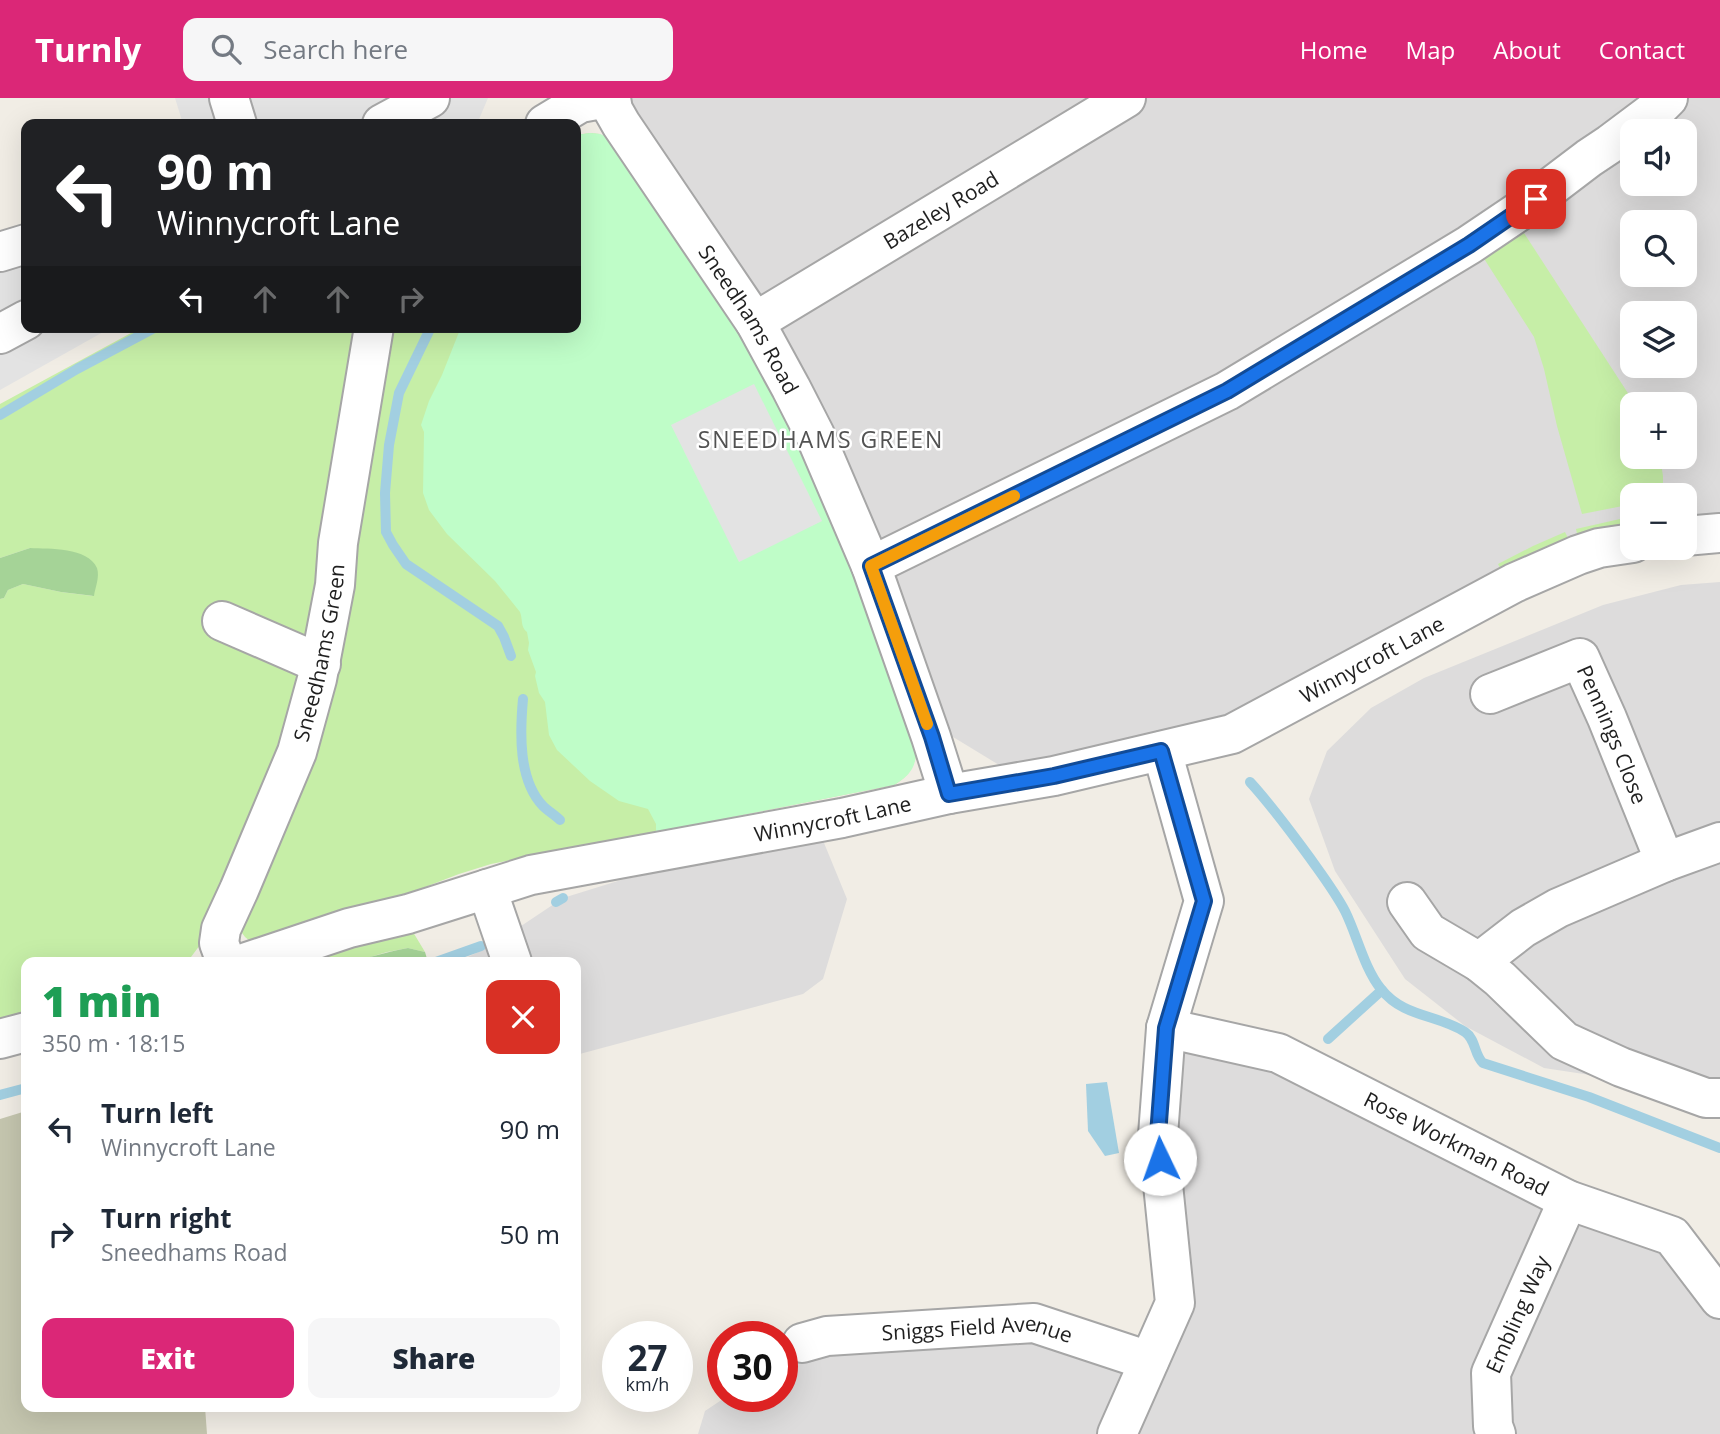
<!DOCTYPE html>
<html lang="en">
<head>
<meta charset="utf-8">
<style>
	:root { --surface:#fff; --page:#f6f6f7; --text:#1f2937; --muted:#747a83; --accent:#db2777 }
	body { margin:0; font-family:"Open Sans",sans-serif; background:var(--page); color:var(--text); height:100vh; display:flex; flex-direction:column; font-size:26px; white-space:nowrap }
	* { box-sizing:border-box; margin:0 }
	p { font-size:23px; color:var(--muted) }
	.icon { flex:none; width:38px; height:38px; fill:none; stroke:currentColor; stroke-width:2; stroke-linecap:round; stroke-linejoin:round }
	.map { position:relative; flex:1; overflow:hidden }
	.side { position:absolute; left:21px; top:859px; width:560px; height:455px; display:flex; flex-direction:column; background:var(--surface); border-radius:14px; box-shadow:0 7px 28px #0002 }
	.side>* { flex:none }
	.top-card { position:absolute; left:21px; top:21px; width:560px; height:214px; border-radius:14px; box-shadow:0 7px 28px #0002; background:#202124; color:#fff; overflow:hidden }
	.fabs { position:absolute; left:1620px; top:21px; display:grid; gap:14px }
	.fabs a { display:grid; place-items:center; width:77px; height:77px; border-radius:14px; background:var(--surface); box-shadow:0 7px 28px #0002; font-size:35px }
	.speed { position:absolute; left:602px; top:1223px; display:flex; gap:14px; font-size:35px; font-weight:700; text-align:center }
	.speed>* { display:grid; place-content:center; width:91px; height:91px; border-radius:50%; background:var(--surface); box-shadow:0 7px 28px #0002; line-height:1 }
	.speed small { font-size:18px; font-weight:400 }
	.speed .limit { border:10px solid #d22; background:#fff; color:#111 }
	.pin { position:absolute; display:grid; place-items:center; width:60px; height:60px; color:#fff; margin:-30px; border-radius:14px; box-shadow:0 4px 10px #0006 }
	.me { position:absolute; width:77px; margin:-38px; rotate:357deg; stroke-linejoin:round; filter:drop-shadow(0 0 5px #0008) }
	.turn { display:flex; align-items:center; gap:24px; height:147px; padding:0 21px; font-size:32px }
	.turn .icon { width:91px; height:91px; stroke-width:2.5 }
	.turn b { display:block; font-size:49px; line-height:60px }
	.lanes { display:flex; align-items:center; height:66px; padding:0 21px; background:#0003; justify-content:center; gap:35px; direction:ltr }
	.lanes .off { opacity:.35 }
	.round { display:grid; place-items:center; flex:none; width:74px; height:74px; border-radius:14px; background:var(--page) }
	.summary { display:flex; align-items:center; justify-content:space-between; height:119px; padding:0 21px }
	h1 { font-size:42px; font-weight:800; line-height:52px; color:#1e9e55 }
	.action { display:flex; gap:14px; margin-top:auto; padding:14px 21px }
	.action a { flex:1; height:80px; border-radius:14px; background:var(--accent); color:#fff; font-size:28px; font-weight:800; line-height:80px; text-align:center }
	.action a+a { background:var(--page); color:var(--text) }
	ul { padding:0; list-style:none }
	li { display:flex; align-items:center; gap:21px; height:105px; padding:0 21px }
	li div { flex:1 }
	li b { display:block; font-size:26px }
	li em { font-style:normal }
	header { display:flex; align-items:center; gap:42px; box-sizing:border-box; height:98px; padding:0 35px; background:var(--accent); color:#fff }
	header strong { font-size:33px }
	nav { display:flex; gap:38px; margin-inline-start:auto; font-size:24px }
	.search { width:490px; height:63px; background:var(--page); display:flex; align-items:center; gap:18px; box-sizing:border-box; padding:0 24px; border-radius:14px; color:var(--muted); font-size:26px }
	.map>svg:first-child { display:block }
</style>
</head>
<body>
<header>
<strong>Turnly</strong>
<div class="search"><svg class="icon" aria-label="search" viewBox="0 0 24 24"><circle cx="10" cy="10" r="6"/><path d="M15 15l6 6"/></svg>Search here</div>
<nav><a>Home</a><a>Map</a><a>About</a><a>Contact</a></nav>
</header>
<div class="map">
<svg width="1720" height="1336" viewBox="0 0 1720 1336">
	<rect width="100%" height="100%" fill="#f1ede5"/>
	<g fill="#dddcdc" fill-rule="evenodd">
		<path d="M611 0H1720V435L1685 438V397H1633V445L1232 636 1004 670 940 631ZM1633 33H1685V86H1633ZM1633 124H1685V177H1633ZM1633 215H1685V268H1633ZM1633 306H1685V359H1633Z"/>
		<path d="M1720 484V1020L1610 980 1544 970 1465 928 1405 881 1335 773 1309 701 1327 653 1371 610 1424 580 1603 507 1681 487Z"/>
		<path d="M822 740 847 801 823 881 803 896 576 957V864H457L491 848 563 800 621 782Z"/>
		<path d="M1175 940 1280 963 1669 1148 1720 1216V1336H698L705 1313 726 1299 782 1298V1259L802 1251 1033 1231 1154 1264Z"/>
	</g>
	<path fill="#c5c6af" d="M26 1013V1309H205L207 1336H0V1021Z"/>
	<g fill="#c6eea7">
		<path d="M590 35 600 36 916 659C912 673 906 680 894 687L491 766 459 776 394 801 251 844 245 839 239 831 383 229H576V37Z"/>
		<path d="M1524 135 1635 306H1633V359H1660L1663 378V397H1633V406L1582 416 1557 328 1544 271 1534 239 1483 159Z"/>
		<path d="M142 229H366L308 574 206 839 191 859 194 864H26V929L0 936V501L4 500 8 492 23 486 61 494 93 498 30 450 0 460V306Z"/>
		<path d="M1633 418V430L1579 445 1576 431Z"/>
		<path d="M1565 434 1571 446 1503 476 1498 466 1533 448Z"/>
		<path d="M407 824 425 854 408 850 387 854 357 863 284 864Z"/>
	</g>
	<g fill="#a5d397">
		<path d="M30 450C49 451 88 449 97 470 100 479 95 490 94 498L61 494 23 486 8 492 4 500 0 501V460Z"/>
		<path d="M408 850 425 854 428 864H338C362 863 384 854 408 850Z"/>
	</g>
	<path fill="#bffdc8" d="M590 35 600 36 610 40 717 188 820 380 916 646C917 668 912 676 894 687L656 734V726L648 711 619 703 590 683 557 652 549 637 545 604 539 595 535 578 536 574 528 552 529 545 527 534C520 529 523 521 520 514L495 483 447 436 429 412 423 395 424 334 421 327 429 303 442 277 461 229H576V37Z"/>
	<g fill="#e3e3e3">
		<path d="M175 0H488L477 26H183Z"/>
		<path d="M26 131V229H112L0 292V139Z"/>
		<path d="M754 286 822 423 739 464 671 327Z"/>
	</g>
	<path fill="#a2cfe1" d="M1107 984 1119 1055 1105 1058 1088 1033 1086 986Z"/>
	<g fill="none" stroke-linecap="round" stroke-linejoin="round">
		<g stroke="#a2cfe1" stroke-width="10">
			<path d="M431 229 399 295 389 347 385 395 386 434 393 447 406 466 498 528 504 539 511 558"/>
			<path d="M0 317 77 271 156 229"/>
			<path d="M523 601C520 634 518 682 543 708 548 713 555 717 560 722"/>
			<path d="M1250 684C1272 708 1291 734 1310 760 1322 777 1335 794 1345 813 1357 837 1364 870 1381 891 1404 920 1437 916 1465 934 1476 941 1474 957 1483 965L1589 999 1720 1050"/>
			<path d="M556 804 563 800"/>
			<path d="M436 864 481 848"/>
			<path d="M1328 941 1382 892"/>
			<path d="M0 997 26 990"/>
		</g>
		<g stroke="#a6a6a6" stroke-width="42">
			<g id="minor">
				<path d="M229 0 237 26"/>
				<path id="s1" d="M611 0 613 12 621 26 755 224 791 290 815 337 871 468 931 639 949 696"/>
				<path d="M382 26 430 0"/>
				<path d="M545 26 580 5 607 0"/>
				<path d="M0 154 26 146"/>
				<path id="s2" d="M755 224 1126 0"/>
				<path d="M0 236 26 222"/>
				<path d="M1685 438 1720 435"/>
				<path d="M871 468 1227 293 1469 147 1518 114 1589 60 1610 46 1658 10 1668 0"/>
				<path d="M222 523 321 566"/>
				<path id="s3" d="M1490 596 1580 560 1607 620 1665 764"/>
				<path d="M487 791 512 864"/>
				<path d="M1407 804 1428 834 1479 864 1500 881 1564 943 1621 969 1706 1000H1720"/>
				<path id="s4" d="M226 864 219 845 221 831 239 792 297 654 317 581 335 487 338 445 374 229"/>
				<path id="s5" d="M247 864 349 830 408 816 531 777 842 720 949 696 1054 678 1232 636 1514 485 1578 457 1599 450 1633 445"/>
				<path d="M1479 864 1523 830 1558 810 1665 764 1720 744"/>
				<path id="s6" d="M1166 930 1278 955 1568 1102 1672 1138 1720 1201"/>
				<path d="M0 941 26 934"/>
				<path id="s7" d="M802 1245 827 1238 1034 1225 1149 1263"/>
				<path d="M1117 1336 1175 1205 1158 1037 1166 930 1204 803 1162 653"/>
				<path id="s8" d="M1496 1336 1493 1328 1491 1275 1568 1102"/>
			</g>
		</g>
		<use href="#minor" stroke="#fff" stroke-width="38"/>
	</g>
	<g fill="none" stroke-linecap="round" stroke-linejoin="round">
		<g stroke="#114b97" stroke-width="18">
			<path id="route" d="M1160 1061 1158 1037 1166 930 1204 803 1161 653 1054 678 949 696 932 639 871 468 1227 293 1469 147 1536 101"/>
		</g>
		<use href="#route" stroke="#1a73e8" stroke-width="12"/>
		<path stroke="#f59e0b" stroke-width="12" d="M927 626 871 468 1014 398"/>
	</g>
	<g text-anchor="middle" dominant-baseline="central" stroke-width="5" stroke-linejoin="round" paint-order="stroke">
		<g font-size="21" fill="#1f1f1f" stroke="#fff">
			<text stroke="none"><textPath href="#s2" startOffset="217">Bazeley Road</textPath></text>
			<text stroke="none"><textPath href="#s1" startOffset="262">Sneedhams Road</textPath></text>
			<text stroke="none"><textPath href="#s4" startOffset="329">Sneedhams Green</textPath></text>
			<text stroke="none"><textPath href="#s5" startOffset="1171">Winnycroft Lane</textPath></text>
			<text stroke="none"><textPath href="#s3" startOffset="180">Pennings Close</textPath></text>
			<text stroke="none"><textPath href="#s5" startOffset="604">Winnycroft Lane</textPath></text>
			<text stroke="none"><textPath href="#s6" startOffset="315">Rose Workman Road</textPath></text>
			<text stroke="none"><textPath href="#s8" startOffset="126">Embling Way</textPath></text>
			<text stroke="none"><textPath href="#s7" startOffset="177">Sniggs Field Avenue</textPath></text>
		</g>
		<g font-size="23" letter-spacing="2" fill="#525252" stroke="#fff">
			<text x="821" y="341">SNEEDHAMS GREEN</text>
		</g>
	</g>
</svg>
<div class="fabs">
<a><svg class="icon" aria-label="sound" viewBox="0 0 24 24"><path d="M4 9h4l5-4v14l-5-4H4zM17 9q2 3 0 6"/></svg></a>
<a><svg class="icon" aria-label="search" viewBox="0 0 24 24"><circle cx="10" cy="10" r="6"/><path d="M15 15l6 6"/></svg></a>
<a><svg class="icon" aria-label="layers" viewBox="0 0 24 24"><path d="M12 4l9 5-9 5-9-5zM3 14l9 5 9-5"/></svg></a>
<a>+</a>
<a>−</a>
</div>
<div class="speed"><div>27<small>km/h</small></div><div class="limit">30</div></div>
<div class="pin" style="left:1536px;top:101px;background:#d93025"><svg class="icon" aria-label="arrive" viewBox="0 0 24 24"><path d="M6 21V4h12l-3 4 3 4H6"/></svg></div>
<svg class="me" style="left:1160px;top:1061px" viewBox="-20 -20 40 40"><circle r="19" fill="#fff"/><path d="M0-13L10 11 0 6-10 11z" fill="#1a73e8"/></svg>
<div class="top-card">
<div class="turn"><svg class="icon" aria-label="left" viewBox="0 0 24 24"><path d="M17 20v-9H6M10 6l-5 5 5 5"/></svg><div><b>90 m</b>Winnycroft Lane</div></div>
<div class="lanes"><svg class="icon" aria-label="left" viewBox="0 0 24 24"><path d="M17 20v-9H6M10 6l-5 5 5 5"/></svg><svg class="icon off" aria-label="ahead" viewBox="0 0 24 24"><path d="M12 20V5M6 11l6-6 6 6"/></svg><svg class="icon off" aria-label="ahead" viewBox="0 0 24 24"><path d="M12 20V5M6 11l6-6 6 6"/></svg><svg class="icon off" aria-label="right" viewBox="0 0 24 24"><path d="M7 20v-9h11M14 6l5 5-5 5"/></svg></div>
</div>
<section class="side">
<div class="summary"><div><h1>1 min</h1><p>350 m · 18:15</p></div><a class="round" style="background:#d93025;color:#fff"><svg class="icon" aria-label="close" viewBox="0 0 24 24"><path d="M6 6l12 12M18 6L6 18"/></svg></a></div>
<ul>
<li><svg class="icon" aria-label="left" viewBox="0 0 24 24"><path d="M17 20v-9H6M10 6l-5 5 5 5"/></svg><div><b>Turn left</b><p>Winnycroft Lane</p></div><em>90 m</em></li>
<li><svg class="icon" aria-label="right" viewBox="0 0 24 24"><path d="M7 20v-9h11M14 6l5 5-5 5"/></svg><div><b>Turn right</b><p>Sneedhams Road</p></div><em>50 m</em></li>
</ul>
<div class="action"><a>Exit</a><a>Share</a></div>
</section>
</div>
</body>
</html>
